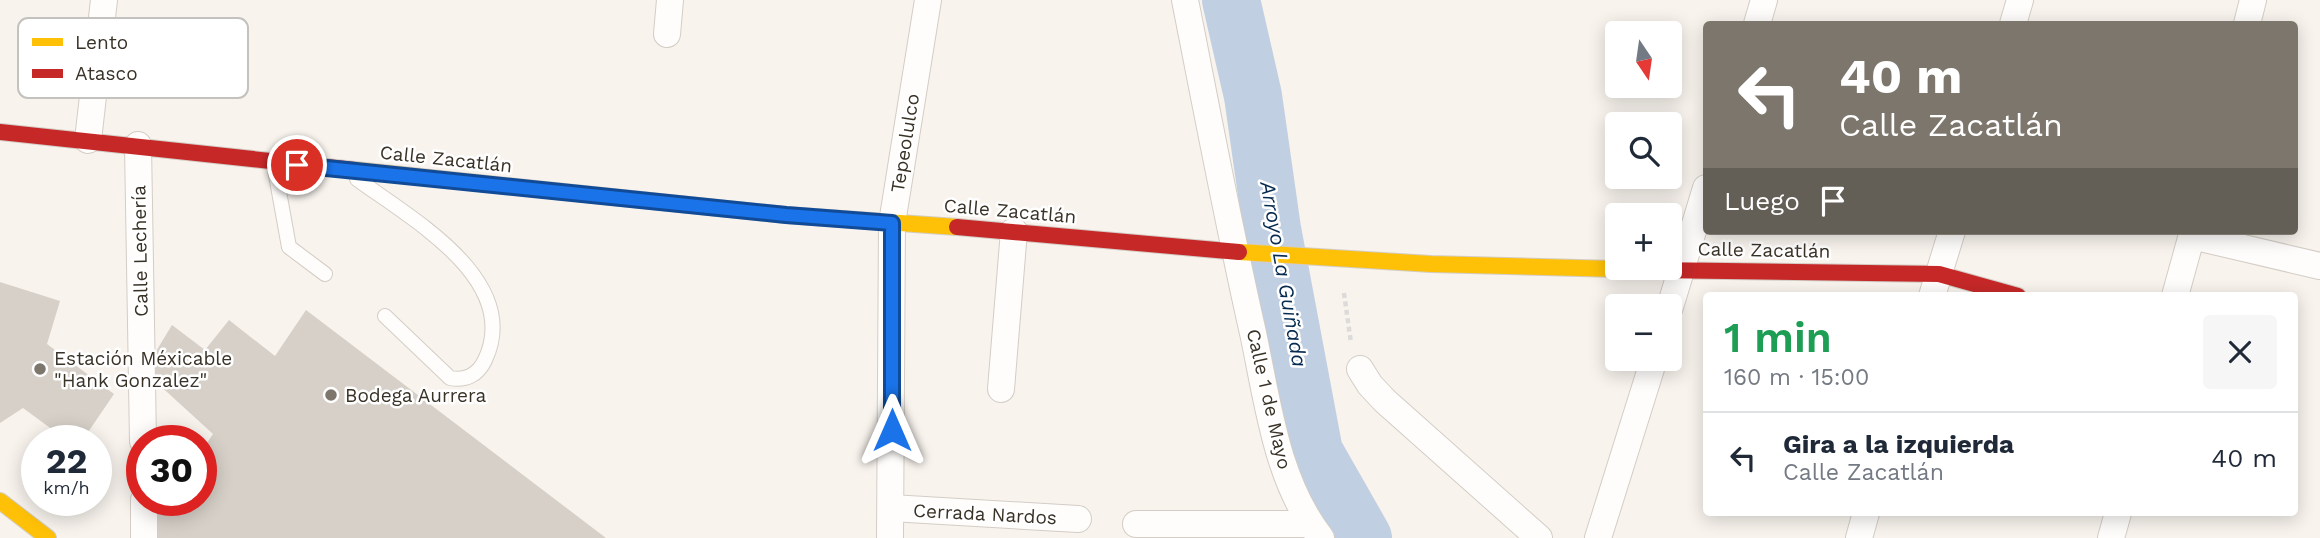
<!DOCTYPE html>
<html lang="es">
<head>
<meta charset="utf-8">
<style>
	:root { --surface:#fff; --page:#f6f6f7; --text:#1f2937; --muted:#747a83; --line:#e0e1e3 }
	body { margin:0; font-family:"Work Sans",sans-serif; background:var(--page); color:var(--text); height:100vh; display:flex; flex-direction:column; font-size:26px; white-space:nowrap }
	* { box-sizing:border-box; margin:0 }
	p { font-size:23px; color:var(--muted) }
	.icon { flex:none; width:38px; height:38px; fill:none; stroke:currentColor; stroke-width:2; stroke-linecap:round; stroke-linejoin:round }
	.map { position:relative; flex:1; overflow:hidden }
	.panel { position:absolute; left:1703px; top:292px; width:595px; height:224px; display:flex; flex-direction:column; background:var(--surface); border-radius:7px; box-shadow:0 4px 18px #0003 }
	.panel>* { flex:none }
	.top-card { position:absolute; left:1703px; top:21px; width:595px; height:214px; border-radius:7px; box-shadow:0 4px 18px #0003; background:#7c766c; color:#fff; overflow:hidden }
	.needle { width:46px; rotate:167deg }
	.fabs { position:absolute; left:1605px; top:21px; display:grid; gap:14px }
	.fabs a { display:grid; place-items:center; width:77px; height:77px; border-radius:7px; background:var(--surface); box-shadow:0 4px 18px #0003; font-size:35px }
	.speed { position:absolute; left:21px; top:425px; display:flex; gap:14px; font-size:35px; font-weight:700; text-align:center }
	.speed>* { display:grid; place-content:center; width:91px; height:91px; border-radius:50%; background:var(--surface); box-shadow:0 4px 18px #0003; line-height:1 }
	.speed small { font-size:18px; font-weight:400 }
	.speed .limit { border:10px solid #d22; background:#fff; color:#111 }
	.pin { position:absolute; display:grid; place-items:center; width:60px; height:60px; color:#fff; margin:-30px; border:4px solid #fff; border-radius:50%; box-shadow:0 2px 7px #0007 }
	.me { position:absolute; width:77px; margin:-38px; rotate:0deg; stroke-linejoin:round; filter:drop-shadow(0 0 5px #0008) }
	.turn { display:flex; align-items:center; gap:24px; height:147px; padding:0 21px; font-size:32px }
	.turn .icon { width:91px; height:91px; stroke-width:2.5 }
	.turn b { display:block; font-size:49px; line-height:60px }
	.then { display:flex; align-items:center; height:66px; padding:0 21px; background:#0003; gap:14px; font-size:26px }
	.round { display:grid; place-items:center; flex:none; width:74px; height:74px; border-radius:7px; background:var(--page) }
	.overview { display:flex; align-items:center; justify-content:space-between; height:119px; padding:0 21px }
	h1 { font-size:42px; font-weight:600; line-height:52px; color:#1e9e55 }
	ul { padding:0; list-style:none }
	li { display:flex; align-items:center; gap:21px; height:91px; padding:0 21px; border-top:2px solid var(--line) }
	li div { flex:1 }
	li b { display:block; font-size:26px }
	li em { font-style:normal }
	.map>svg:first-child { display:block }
</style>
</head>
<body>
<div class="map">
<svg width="2320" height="538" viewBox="0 0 2320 538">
	<rect width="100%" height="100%" fill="#f8f3ed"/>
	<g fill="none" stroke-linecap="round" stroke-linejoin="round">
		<path stroke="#c0cfe2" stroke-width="58" d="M1231 0 1253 96 1272 229 1314 452 1363 538"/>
	</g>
	<g fill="#d6d0c8">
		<path d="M0 282 60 301 47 344 114 394 82 441H68L23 408 0 423Z"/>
		<path d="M306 310 606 538H151L145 534 168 500H201V452L213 434 144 371 172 325 205 350 229 320 275 356Z"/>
	</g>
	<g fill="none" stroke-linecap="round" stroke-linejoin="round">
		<g stroke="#d3cdc5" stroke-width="16">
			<g id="lane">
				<path d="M274 164 289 247 325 274"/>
				<path d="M357 179C410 218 523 280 485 360 478 375 466 381 450 378L385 316"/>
			</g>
		</g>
		<g stroke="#d3cdc5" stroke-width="28">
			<g id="street">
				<path d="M1185 0C1207 111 1228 223 1253 333 1268 403 1276 480 1321 538"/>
				<path d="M1757 24 1764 0"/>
				<path d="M2013 24 2020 0"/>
				<path d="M2247 24 2253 0"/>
				<path d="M667 34 670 0"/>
				<path d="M88 140 104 0"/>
				<path d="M138 145 143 441"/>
				<path d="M2192 236 2320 266"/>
				<path d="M1932 296 1952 231"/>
				<path d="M2175 296 2193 231"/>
				<path d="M1670 307 1706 188"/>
				<path d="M1360 369 1370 385 1385 401 1539 538"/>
				<path d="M1001 389 1014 231"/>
				<path d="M144 500V538"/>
				<path d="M891 508 1078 519"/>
				<path d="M1136 524H1310"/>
				<path d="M890 538 892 223 928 0"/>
				<path d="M1598 538 1654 359"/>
				<path d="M1859 538 1866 513"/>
				<path d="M2111 538 2118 513"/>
			</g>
		</g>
		<g stroke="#d3cdc5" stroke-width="18">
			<g id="slow">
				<path d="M355 170 786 215 957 227"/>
				<path d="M1239 252 1431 264 1653 270"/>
				<path d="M0 501 48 538"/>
			</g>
		</g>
		<g stroke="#d3cdc5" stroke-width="18">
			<g id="jam">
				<path d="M0 132 355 170"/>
				<path d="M957 227 1239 252"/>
				<path d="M1653 270 1939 274 2018 296"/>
			</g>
		</g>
		<path stroke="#dddbd9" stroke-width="4.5" stroke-dasharray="5 3.5" stroke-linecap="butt" d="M1344 293 1351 343"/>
		<use href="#lane" stroke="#fefdfc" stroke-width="14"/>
		<use href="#street" stroke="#fefdfc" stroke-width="26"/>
		<use href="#slow" stroke="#ffc107" stroke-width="16"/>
		<use href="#jam" stroke="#c62828" stroke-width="16"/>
	</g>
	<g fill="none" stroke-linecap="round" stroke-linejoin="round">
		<g stroke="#114b97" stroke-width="18">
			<path id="route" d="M297 165 786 215 892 223V430"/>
		</g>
		<use href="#route" stroke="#1a73e8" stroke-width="12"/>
	</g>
	<g fill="#7c766c" stroke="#fff" stroke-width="2.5">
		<circle cx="40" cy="369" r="7"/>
		<circle cx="331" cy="395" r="7"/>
	</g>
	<g text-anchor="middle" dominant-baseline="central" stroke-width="5" stroke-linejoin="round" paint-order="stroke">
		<g font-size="19" fill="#393227" stroke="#fff">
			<text transform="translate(905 143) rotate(-81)">Tepeolulco</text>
			<text transform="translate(446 159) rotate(6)">Calle Zacatlán</text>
			<text transform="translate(1010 211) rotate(5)">Calle Zacatlán</text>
			<text transform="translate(1764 250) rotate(1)">Calle Zacatlán</text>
			<text transform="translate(140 251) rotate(-91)">Calle Lechería</text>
			<text transform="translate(1269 399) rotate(77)">Calle 1 de Mayo</text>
			<text transform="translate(985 514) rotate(3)">Cerrada Nardos</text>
		</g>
		<g font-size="19" fill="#393227" stroke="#fff" text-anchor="start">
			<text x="54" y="358">Estación Méxicable<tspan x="54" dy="22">"Hank Gonzalez"</tspan></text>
			<text x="345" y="395">Bodega Aurrera</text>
		</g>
		<g font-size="21" font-style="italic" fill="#062b50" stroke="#fff">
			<text transform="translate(1284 274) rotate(80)">Arroyo La Guiñada</text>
		</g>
	</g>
	<rect x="18" y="18" width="230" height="80" rx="10" fill="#fff" stroke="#c4c2be" stroke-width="2"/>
	<rect x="32" y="38" width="31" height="8" fill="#ffc107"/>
	<rect x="32" y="69" width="31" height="9" fill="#c62828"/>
	<g font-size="19" fill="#393227">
		<text x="75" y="49">Lento</text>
		<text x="75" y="80">Atasco</text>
	</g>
</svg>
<div class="fabs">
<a><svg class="needle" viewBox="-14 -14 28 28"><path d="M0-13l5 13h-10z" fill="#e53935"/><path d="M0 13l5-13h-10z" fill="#747a83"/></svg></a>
<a><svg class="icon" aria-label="search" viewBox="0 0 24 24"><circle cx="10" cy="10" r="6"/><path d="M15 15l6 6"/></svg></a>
<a>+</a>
<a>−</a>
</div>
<div class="speed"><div>22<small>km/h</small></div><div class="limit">30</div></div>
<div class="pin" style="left:297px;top:165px;background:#d93025"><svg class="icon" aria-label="arrive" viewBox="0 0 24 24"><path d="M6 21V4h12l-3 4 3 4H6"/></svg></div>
<svg class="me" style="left:892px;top:430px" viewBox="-20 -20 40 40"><path d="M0-17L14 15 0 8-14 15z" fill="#1a73e8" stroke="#fff" stroke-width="4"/></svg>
<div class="top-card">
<div class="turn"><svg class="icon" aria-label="left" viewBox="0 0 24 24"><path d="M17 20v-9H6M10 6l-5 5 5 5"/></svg><div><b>40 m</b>Calle Zacatlán</div></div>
<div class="then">Luego<svg class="icon" aria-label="arrive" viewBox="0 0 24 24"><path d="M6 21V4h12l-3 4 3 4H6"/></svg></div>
</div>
<section class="panel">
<div class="overview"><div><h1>1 min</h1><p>160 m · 15:00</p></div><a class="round"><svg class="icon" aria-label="close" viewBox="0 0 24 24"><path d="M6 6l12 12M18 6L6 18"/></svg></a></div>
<ul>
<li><svg class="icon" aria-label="left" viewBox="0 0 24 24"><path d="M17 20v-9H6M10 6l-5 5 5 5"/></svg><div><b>Gira a la izquierda</b><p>Calle Zacatlán</p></div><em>40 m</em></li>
</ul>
</section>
</div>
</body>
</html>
